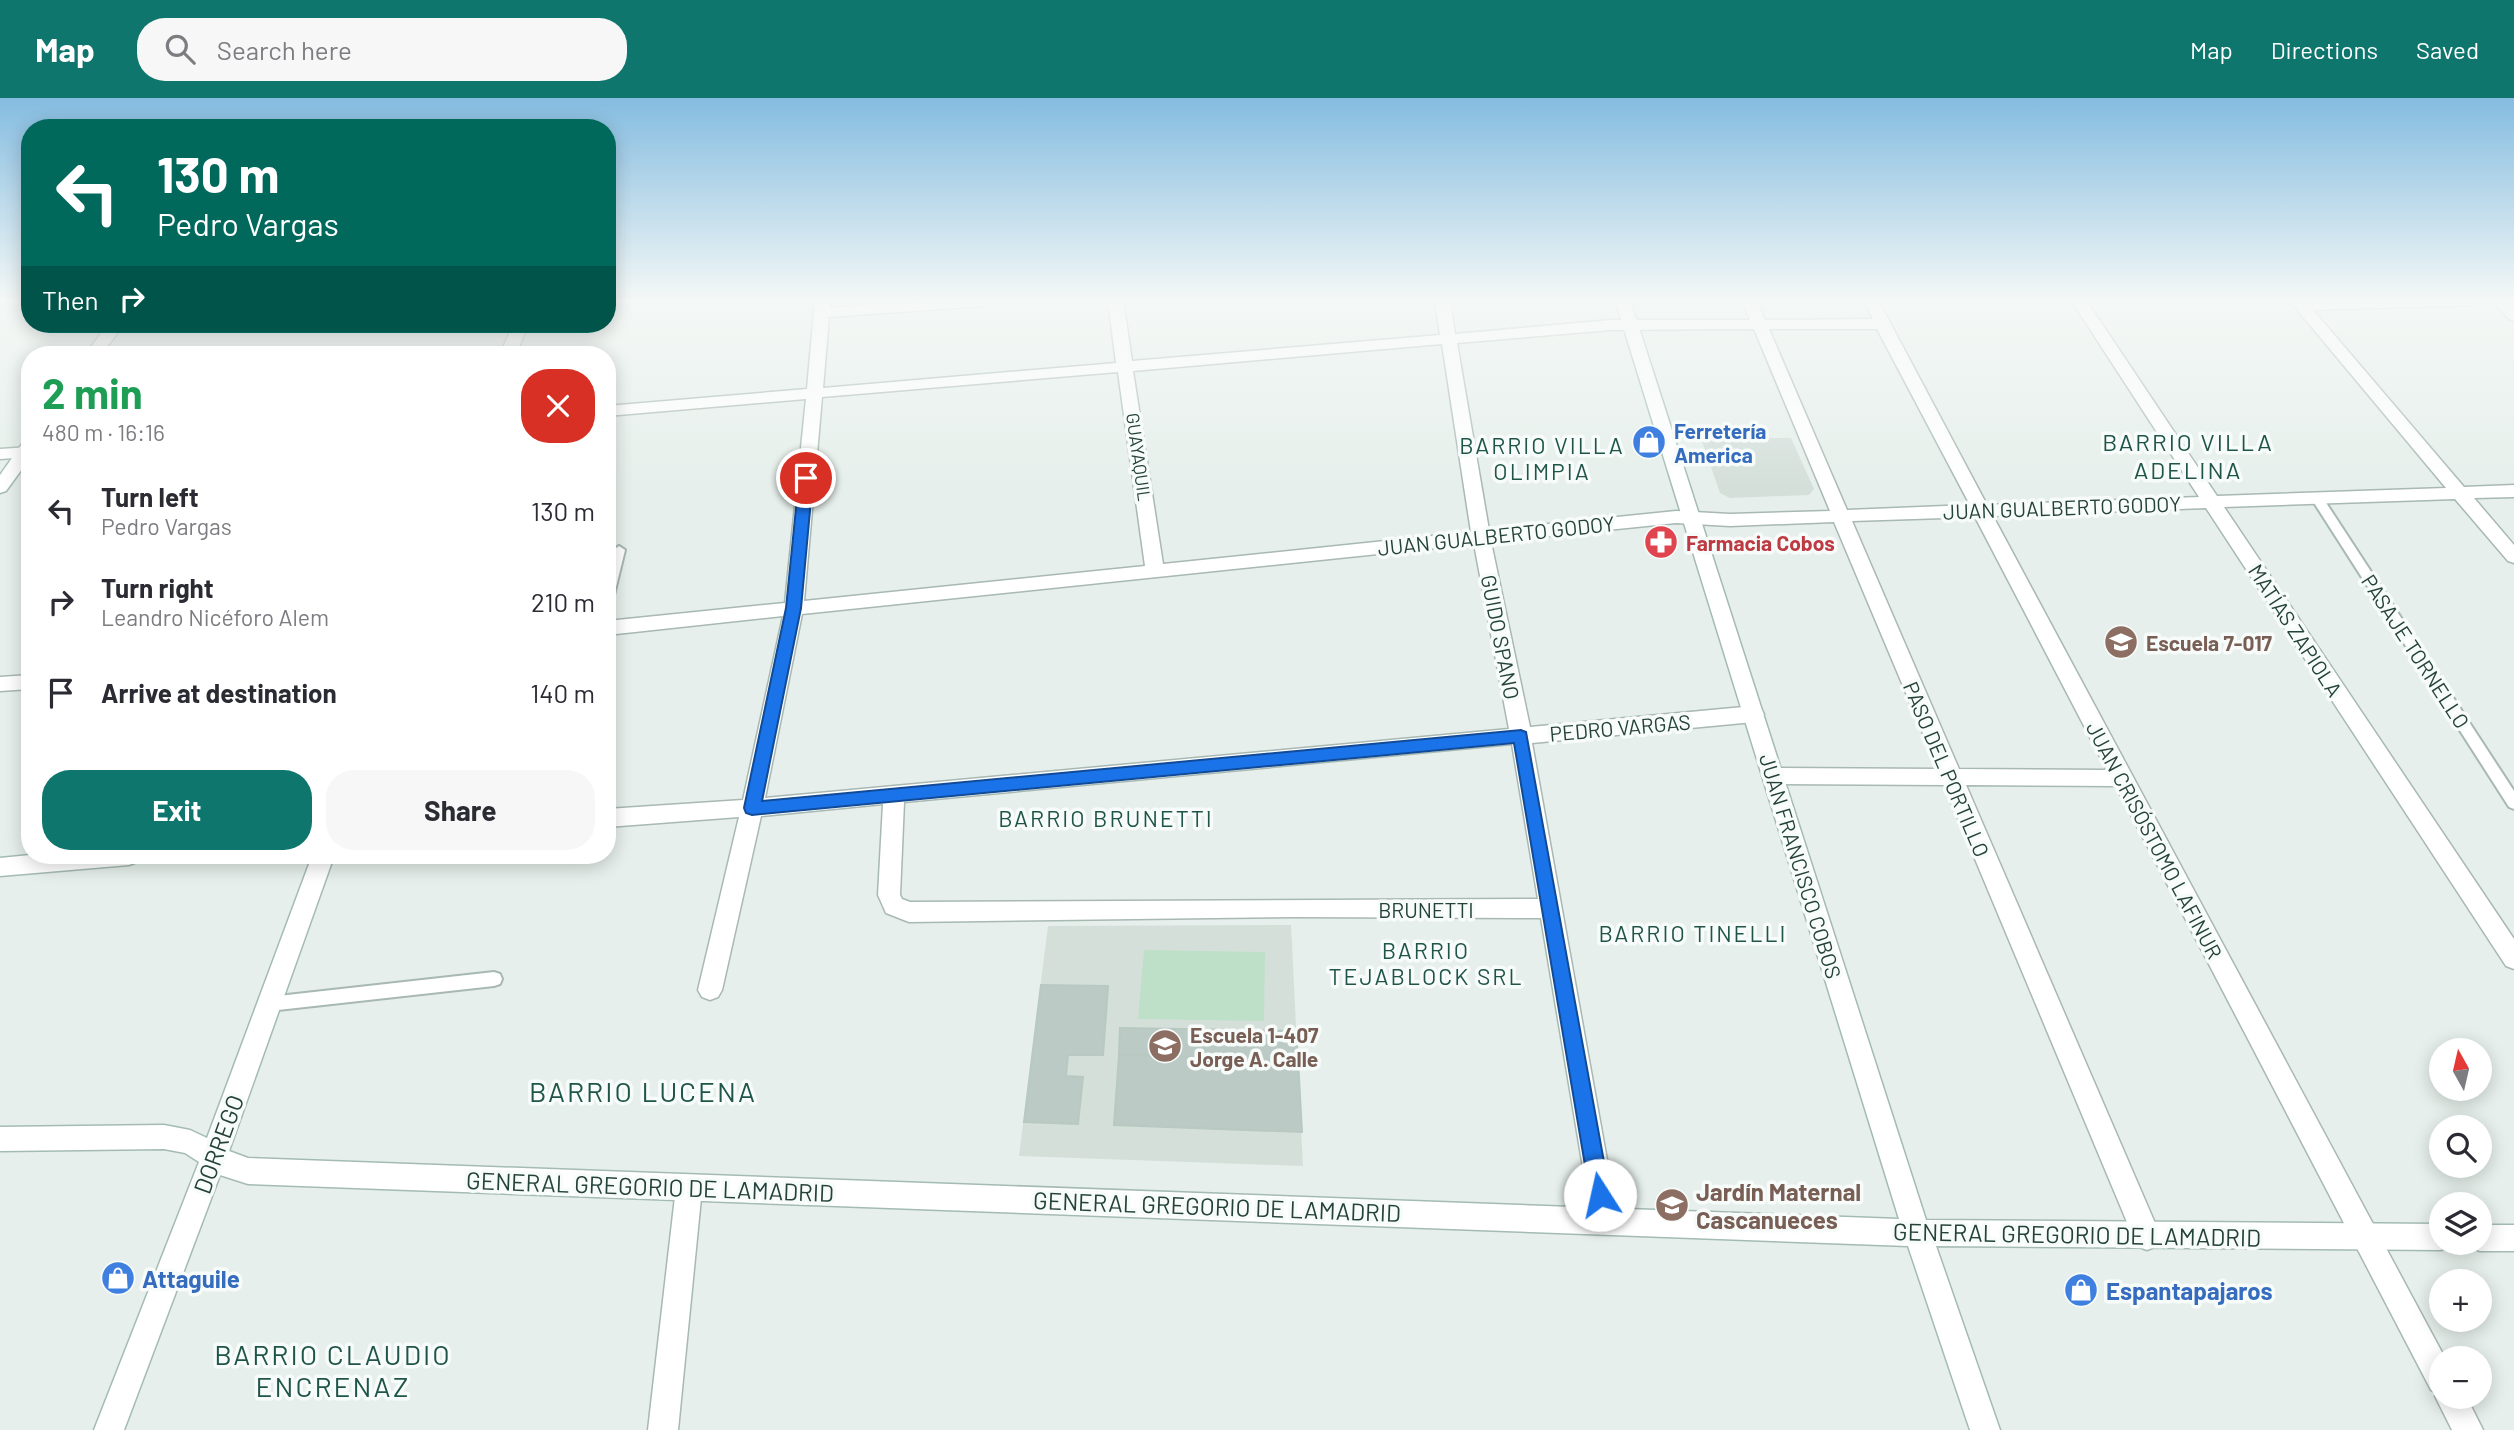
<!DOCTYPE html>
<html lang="en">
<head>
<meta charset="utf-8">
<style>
	:root { --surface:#fff; --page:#f7f7f7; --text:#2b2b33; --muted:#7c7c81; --accent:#0f766e }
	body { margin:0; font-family:Barlow,sans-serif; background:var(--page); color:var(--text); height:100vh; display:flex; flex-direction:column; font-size:26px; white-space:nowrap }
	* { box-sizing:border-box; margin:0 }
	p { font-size:23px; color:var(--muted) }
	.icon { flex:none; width:38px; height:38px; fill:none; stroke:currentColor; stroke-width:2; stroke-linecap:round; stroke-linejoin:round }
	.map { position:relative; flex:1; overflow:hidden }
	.panel { position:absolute; left:21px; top:248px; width:595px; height:518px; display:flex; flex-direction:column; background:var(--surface); border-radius:28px; box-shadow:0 4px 18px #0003 }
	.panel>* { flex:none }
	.guide { position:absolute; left:21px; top:21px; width:595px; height:214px; border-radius:28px; box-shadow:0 4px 18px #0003; background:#00695c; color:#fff; overflow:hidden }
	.needle { width:46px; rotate:352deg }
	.tools { position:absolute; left:2429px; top:940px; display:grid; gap:14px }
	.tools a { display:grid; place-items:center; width:63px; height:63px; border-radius:50%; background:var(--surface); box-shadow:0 4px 18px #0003; font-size:35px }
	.pin { position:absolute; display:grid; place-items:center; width:60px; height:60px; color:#fff; margin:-30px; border:4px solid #fff; border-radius:50%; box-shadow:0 2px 7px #0007 }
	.me { position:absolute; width:77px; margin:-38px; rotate:350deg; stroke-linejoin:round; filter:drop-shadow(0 0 5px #0008) }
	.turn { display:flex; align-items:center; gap:24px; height:147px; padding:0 21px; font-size:32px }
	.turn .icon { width:91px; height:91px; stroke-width:2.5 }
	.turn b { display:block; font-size:49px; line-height:60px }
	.then { display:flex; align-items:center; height:66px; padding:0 21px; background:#0003; gap:14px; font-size:26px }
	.round { display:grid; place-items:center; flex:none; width:74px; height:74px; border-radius:28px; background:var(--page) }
	.summary { display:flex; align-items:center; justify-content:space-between; height:119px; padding:0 21px }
	h1 { font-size:42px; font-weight:700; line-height:52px; color:#1e9e55 }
	.cta { display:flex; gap:14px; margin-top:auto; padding:14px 21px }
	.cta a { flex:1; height:80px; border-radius:28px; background:var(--accent); color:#fff; font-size:28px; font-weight:700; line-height:80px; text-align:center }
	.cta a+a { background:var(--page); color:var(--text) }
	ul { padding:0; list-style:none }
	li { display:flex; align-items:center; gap:21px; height:91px; padding:0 21px }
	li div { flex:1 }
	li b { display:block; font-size:26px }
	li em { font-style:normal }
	header { display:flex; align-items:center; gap:42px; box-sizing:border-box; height:98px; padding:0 35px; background:var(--accent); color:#fff }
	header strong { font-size:33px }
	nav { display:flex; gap:38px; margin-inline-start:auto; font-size:24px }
	.search { width:490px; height:63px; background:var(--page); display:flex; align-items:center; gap:18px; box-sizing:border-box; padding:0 24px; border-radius:28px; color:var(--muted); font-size:26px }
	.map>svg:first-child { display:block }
</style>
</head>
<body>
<header>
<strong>Map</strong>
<div class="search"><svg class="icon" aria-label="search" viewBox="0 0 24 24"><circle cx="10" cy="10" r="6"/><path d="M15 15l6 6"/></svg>Search here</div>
<nav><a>Map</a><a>Directions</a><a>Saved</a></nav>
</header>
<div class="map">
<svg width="2514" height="1332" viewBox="0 0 2514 1332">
	<rect width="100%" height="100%" fill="#e6efeb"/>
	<g fill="#d4dfda">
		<path d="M1701 340H1791L1814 391 1809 397 1730 400 1720 395Z"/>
		<path d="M1291 827 1303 1068 1019 1058 1048 828Z"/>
	</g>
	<path fill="#bfe0c8" d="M1144 852 1265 854 1264 923 1138 921Z"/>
	<g fill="#bbcac4" stroke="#b8c9c2" stroke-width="2">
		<path d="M1041 887 1108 888 1103 957H1068L1066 978 1083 979 1078 1026 1024 1024Z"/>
		<path d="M1120 930 1296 933 1298 962 1119 957Z"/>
		<path d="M1119 957 1298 962 1302 1034 1114 1027Z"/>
	</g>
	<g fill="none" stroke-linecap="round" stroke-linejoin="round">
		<g stroke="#a8b8b2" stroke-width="4">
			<g id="lane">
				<path d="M2317 396 2321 397 2514 693V711L2509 709 2311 400Z"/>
				<path d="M619 448 625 452 613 501 607 505V475L613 452Z"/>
				<path d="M494 874 500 876 502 881 500 886 494 888 269 913 263 911 261 906 263 901 269 899Z"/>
			</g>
		</g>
		<g stroke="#a8b8b2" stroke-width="3">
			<g id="street">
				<path d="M815 202H830V210L931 202 993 203 985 208 829 219 823 290 1116 265 1108 202H1123L1132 263 1440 237 1435 202H1450L1455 236 1611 222H1750L1742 202H1757L1765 222 1873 221 1863 202H1878L1987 407 2199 399 2071 202H2086L2217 398 2446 390 2289 202H2483L2476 207 2313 212 2464 389 2514 387V399L2474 400 2514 447V465L2508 463 2455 401 2224 409 2514 841V871L2506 868 2206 410 1993 418 2445 1260H2441V1298H2466L2483 1332H2452L2435 1298 2437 1295 2431 1292 2116 688 1966 687 2161 1139 2157 1148 2147 1152 2137 1148 1944 687 1773 686 1766 684 1762 678 1766 672 1773 670 1938 671 1834 424 1730 428 1676 425 1491 444 1530 629 1754 608 1761 611 1764 616 1761 621 1754 624 1532 645 1618 1123 1615 1132 1605 1136 1595 1132 1592 1123 1541 820 1296 819 909 824 886 815 878 797 883 706 761 718 722 892 718 899 710 902 702 899 698 892 739 719 607 729V711L743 702 783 518 607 537V523L785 505 806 301 607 318V308L807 291ZM1754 231 1830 413 1730 416 1676 413 1489 432 1457 245 1611 232ZM1769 231H1877L1970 407 1847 412ZM1442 246 1471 434 1163 466 1133 273ZM1118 274 1145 468 804 503 822 299ZM1975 419 2107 672 1959 671 1852 423ZM1474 446 1509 631 765 700 802 516ZM1512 646 1538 801 910 804 902 801 900 797 904 704Z"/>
				<path d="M2491 202H2507L2514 209V223L2509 221Z"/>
				<path d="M30 349V359L0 361V351Z"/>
				<path d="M30 577V591L0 593V579Z"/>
				<path d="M689 1077 698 1081 702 1090 678 1332H648L676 1090 680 1081Z"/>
			</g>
		</g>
		<g stroke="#a4bbb3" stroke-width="3">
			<g id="secondary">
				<path d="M1615 202H1630L1926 1122 2441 1126V1144H2452L2451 1148 2441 1152 1936 1148 2000 1332H1970L1908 1148 248 1086 220 1077 124 1332H94L199 1064 185 1055 164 1051 0 1053V1029L164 1027 190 1032 207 1040 312 758H334L229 1053 248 1060 1899 1121Z"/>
				<path d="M108 226H124L101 257H85Z"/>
				<path d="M513 226H528L516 257H500Z"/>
				<path d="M30 342V360L6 393 0 395V377L24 343Z"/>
				<path d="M30 757V758H140L137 764 129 767 0 778V760Z"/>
				<path d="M2480 1127H2514V1153H2480L2470 1149 2468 1144H2480Z"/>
			</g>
		</g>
		<use href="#lane" fill="#fff" fill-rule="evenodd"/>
		<use href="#street" fill="#fff" fill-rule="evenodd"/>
		<use href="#secondary" fill="#fff" fill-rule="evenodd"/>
	</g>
	<linearGradient id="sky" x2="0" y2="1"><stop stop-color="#84bce0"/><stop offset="0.52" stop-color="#f4f8f6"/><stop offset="1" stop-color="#f4f8f6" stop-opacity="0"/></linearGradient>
	<rect width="2514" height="389" fill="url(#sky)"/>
	<path fill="#1a73e8" stroke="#114b97" stroke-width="2" d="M806 376 813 380 801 510 762 703 1521 632 1526 634 1610 1097 1607 1104 1600 1107 1593 1104 1590 1097 1514 645 752 717 746 715 744 710 786 510 799 380Z"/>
	<defs>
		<g id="shop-disc" transform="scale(1.75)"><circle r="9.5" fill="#3f7fe0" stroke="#f7fbf9"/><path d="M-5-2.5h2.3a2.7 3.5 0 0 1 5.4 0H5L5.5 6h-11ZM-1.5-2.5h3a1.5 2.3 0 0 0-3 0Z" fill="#fff"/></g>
		<g id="pharmacy-disc" transform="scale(1.75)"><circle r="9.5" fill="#e0444e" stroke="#f7fbf9"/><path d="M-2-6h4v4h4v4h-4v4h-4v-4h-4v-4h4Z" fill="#fff"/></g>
		<g id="school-disc" transform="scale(1.75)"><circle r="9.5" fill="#8d6e63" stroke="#f7fbf9"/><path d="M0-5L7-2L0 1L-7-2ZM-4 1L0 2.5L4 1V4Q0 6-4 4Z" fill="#fff"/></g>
	</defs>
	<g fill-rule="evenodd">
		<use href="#shop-disc" x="1649" y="344"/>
		<use href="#pharmacy-disc" x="1661" y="444"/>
		<use href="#school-disc" x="2121" y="544"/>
		<use href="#school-disc" x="1165" y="948"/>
		<use href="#school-disc" x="1672" y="1107"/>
		<use href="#shop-disc" x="118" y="1180"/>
		<use href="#shop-disc" x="2081" y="1192"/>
	</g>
	<g text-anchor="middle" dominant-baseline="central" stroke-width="7" stroke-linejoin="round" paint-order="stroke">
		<g font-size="18" fill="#24423a" stroke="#f7fbf9">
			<text transform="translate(1139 359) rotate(82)">GUAYAQUIL</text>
		</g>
		<g font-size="21" font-weight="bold" fill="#366cbe" stroke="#f7fbf9" text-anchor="start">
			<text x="1674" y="332">Ferretería<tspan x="1674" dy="24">America</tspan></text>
		</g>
		<g font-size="21" fill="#24423a" stroke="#f7fbf9">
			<text transform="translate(2062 409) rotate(-2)">JUAN GUALBERTO GODOY</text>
			<text transform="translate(1496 437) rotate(-6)">JUAN GUALBERTO GODOY</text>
			<text transform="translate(2296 532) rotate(57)">MATÍAS ZAPIOLA</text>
			<text transform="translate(1501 539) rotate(79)">GUIDO SPANO</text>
			<text transform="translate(2416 553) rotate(57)">PASAJE TORNELLO</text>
			<text transform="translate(1620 629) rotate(-5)">PEDRO VARGAS</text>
			<text transform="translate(1947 671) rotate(67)">PASO DEL PORTILLO</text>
			<text transform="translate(2155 742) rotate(62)">JUAN CRISÓSTOMO LAFINUR</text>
			<text transform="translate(1801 768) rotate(73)">JUAN FRANCISCO COBOS</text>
			<text x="1426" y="811">BRUNETTI</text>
		</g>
		<g font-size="21" font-weight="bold" fill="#be3a42" stroke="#f7fbf9" text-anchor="start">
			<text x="1686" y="444">Farmacia Cobos</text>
		</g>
		<g font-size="21" font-weight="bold" fill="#785e54" stroke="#f7fbf9" text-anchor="start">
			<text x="2146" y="544">Escuela 7-017</text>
			<text x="1190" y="936">Escuela 1-407<tspan x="1190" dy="24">Jorge A. Calle</tspan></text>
		</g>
		<g font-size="23" letter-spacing="2" fill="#1f5548" stroke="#f7fbf9">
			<text x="1542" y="347">BARRIO VILLA<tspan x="1542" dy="26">OLIMPIA</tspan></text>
			<text x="1106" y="720">BARRIO BRUNETTI</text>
			<text x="1693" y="835">BARRIO TINELLI</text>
			<text x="1426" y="852">BARRIO<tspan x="1426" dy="26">TEJABLOCK SRL</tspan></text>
		</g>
		<g font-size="24" letter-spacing="2" fill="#1f5548" stroke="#f7fbf9">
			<text x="2188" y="343">BARRIO VILLA<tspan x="2188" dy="28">ADELINA</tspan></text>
		</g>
		<g font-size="24" fill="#24423a" stroke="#f7fbf9">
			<text transform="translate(218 1046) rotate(-70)">DORREGO</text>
			<text transform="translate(650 1088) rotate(2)">GENERAL GREGORIO DE LAMADRID</text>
			<text transform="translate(1217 1108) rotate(2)">GENERAL GREGORIO DE LAMADRID</text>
			<text transform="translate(2077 1136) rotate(1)">GENERAL GREGORIO DE LAMADRID</text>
		</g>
		<g font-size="24" font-weight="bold" fill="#785e54" stroke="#f7fbf9" text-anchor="start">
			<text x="1696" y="1093">Jardín Maternal<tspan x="1696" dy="28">Cascanueces</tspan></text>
		</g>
		<g font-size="24" font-weight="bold" fill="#366cbe" stroke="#f7fbf9" text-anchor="start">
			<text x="142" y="1180">Attaguile</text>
			<text x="2106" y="1192">Espantapajaros</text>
		</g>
		<g font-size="28" letter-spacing="2" fill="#1f5548" stroke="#f7fbf9">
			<text x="643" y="993">BARRIO LUCENA</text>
			<text x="333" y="1256">BARRIO CLAUDIO<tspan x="333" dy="32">ENCRENAZ</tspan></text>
		</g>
	</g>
</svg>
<div class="tools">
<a><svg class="needle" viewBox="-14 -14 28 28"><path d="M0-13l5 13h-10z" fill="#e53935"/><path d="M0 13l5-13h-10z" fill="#7c7c81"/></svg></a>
<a><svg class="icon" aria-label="search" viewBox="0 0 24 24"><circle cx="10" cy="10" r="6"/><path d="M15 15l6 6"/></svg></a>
<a><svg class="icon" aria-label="layers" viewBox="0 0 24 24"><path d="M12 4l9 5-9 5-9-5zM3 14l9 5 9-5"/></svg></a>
<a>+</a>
<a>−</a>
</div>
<div class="pin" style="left:806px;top:380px;background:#d93025"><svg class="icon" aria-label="arrive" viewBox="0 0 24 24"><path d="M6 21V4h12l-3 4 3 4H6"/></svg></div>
<svg class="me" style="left:1600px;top:1097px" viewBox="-20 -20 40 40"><circle r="19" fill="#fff"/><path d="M0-13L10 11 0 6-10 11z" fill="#1a73e8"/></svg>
<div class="guide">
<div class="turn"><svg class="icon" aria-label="left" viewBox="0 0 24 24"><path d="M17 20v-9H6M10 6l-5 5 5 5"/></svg><div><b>130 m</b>Pedro Vargas</div></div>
<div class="then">Then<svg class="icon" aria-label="right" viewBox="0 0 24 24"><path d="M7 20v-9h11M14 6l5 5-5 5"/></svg></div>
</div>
<section class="panel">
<div class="summary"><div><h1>2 min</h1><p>480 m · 16:16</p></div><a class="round" style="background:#d93025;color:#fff"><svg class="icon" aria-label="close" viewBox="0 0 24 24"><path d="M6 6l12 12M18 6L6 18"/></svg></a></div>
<ul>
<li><svg class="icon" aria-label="left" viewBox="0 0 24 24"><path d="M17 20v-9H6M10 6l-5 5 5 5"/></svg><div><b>Turn left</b><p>Pedro Vargas</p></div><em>130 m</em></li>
<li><svg class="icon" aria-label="right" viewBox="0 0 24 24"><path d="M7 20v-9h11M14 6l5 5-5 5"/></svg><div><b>Turn right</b><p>Leandro Nicéforo Alem</p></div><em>210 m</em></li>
<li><svg class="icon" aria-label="arrive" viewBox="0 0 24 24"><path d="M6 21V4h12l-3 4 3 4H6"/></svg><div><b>Arrive at destination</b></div><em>140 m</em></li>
</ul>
<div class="cta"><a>Exit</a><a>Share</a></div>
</section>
</div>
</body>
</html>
